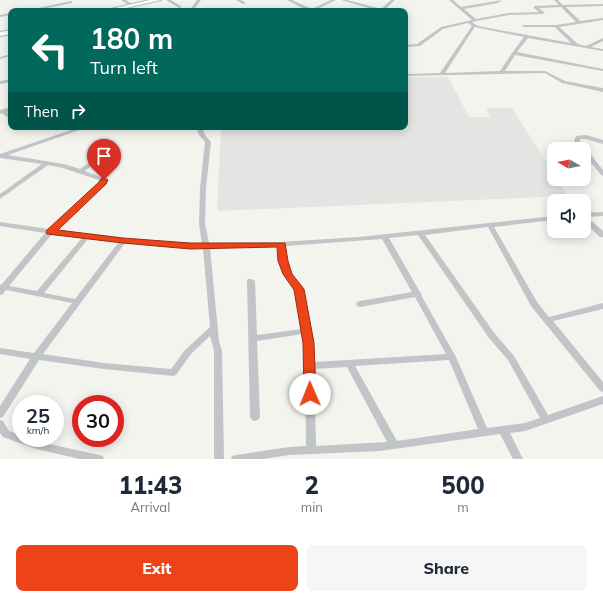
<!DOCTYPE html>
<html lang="en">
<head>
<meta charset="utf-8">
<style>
	:root { --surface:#fff; --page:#f6f6f7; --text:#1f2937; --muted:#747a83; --accent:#ec4418 }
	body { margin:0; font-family:Mulish,sans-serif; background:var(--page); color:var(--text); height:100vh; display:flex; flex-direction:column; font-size:15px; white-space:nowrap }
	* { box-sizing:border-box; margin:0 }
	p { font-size:13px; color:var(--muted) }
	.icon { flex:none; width:22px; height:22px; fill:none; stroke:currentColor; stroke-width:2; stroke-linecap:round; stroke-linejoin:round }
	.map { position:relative; height:459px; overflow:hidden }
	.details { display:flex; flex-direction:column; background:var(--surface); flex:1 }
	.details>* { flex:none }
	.top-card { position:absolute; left:8px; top:8px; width:400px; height:122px; border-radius:8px; box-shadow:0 2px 10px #0003; background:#00695c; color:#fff; overflow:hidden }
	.needle { width:26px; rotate:280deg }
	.tools { position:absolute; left:547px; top:142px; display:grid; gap:8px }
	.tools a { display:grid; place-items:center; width:44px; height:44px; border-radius:8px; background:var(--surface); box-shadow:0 2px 10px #0003; font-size:20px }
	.speed { position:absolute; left:12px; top:395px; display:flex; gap:8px; font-size:20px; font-weight:700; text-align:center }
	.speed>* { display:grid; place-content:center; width:52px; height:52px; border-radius:50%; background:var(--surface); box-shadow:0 2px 10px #0003; line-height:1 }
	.speed small { font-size:10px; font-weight:400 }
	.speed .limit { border:6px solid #d22; background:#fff; color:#111 }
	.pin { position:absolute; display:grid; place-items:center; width:34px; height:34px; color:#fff; margin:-41px -17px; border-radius:50% 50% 50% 0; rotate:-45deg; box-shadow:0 0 4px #0007 }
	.pin .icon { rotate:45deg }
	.me { position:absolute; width:44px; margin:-22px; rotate:359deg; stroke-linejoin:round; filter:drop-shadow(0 0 3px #0008) }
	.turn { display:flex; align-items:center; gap:14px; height:84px; padding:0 16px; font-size:18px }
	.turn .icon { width:52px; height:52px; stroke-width:2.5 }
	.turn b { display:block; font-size:28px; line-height:34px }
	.then { display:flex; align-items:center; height:38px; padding:0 16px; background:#0003; gap:8px; font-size:15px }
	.eta { display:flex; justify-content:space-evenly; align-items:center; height:68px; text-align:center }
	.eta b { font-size:24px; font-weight:800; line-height:28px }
	.primary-button { display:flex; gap:8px; margin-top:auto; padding:8px 16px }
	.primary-button a { flex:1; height:46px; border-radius:8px; background:var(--accent); color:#fff; font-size:16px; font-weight:800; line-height:46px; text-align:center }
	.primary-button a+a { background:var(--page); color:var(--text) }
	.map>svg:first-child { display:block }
</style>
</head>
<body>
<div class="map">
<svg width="603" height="459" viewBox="0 0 603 459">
	<rect width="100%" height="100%" fill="#f4f4ef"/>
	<path fill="#e4e5e3" d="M405 77H448L469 117H490L486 108H512L554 174V179H557L568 196 217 211 221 127H405Z"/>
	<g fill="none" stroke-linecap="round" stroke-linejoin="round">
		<g stroke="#b3b9bd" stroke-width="2">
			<g id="secondary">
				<path d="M150 0H161L113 11H102Z"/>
				<path d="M11 30V34L0 36V32Z"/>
			</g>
		</g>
		<g fill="#c1c5c8" fill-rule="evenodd">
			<path d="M121 0H126L133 5 130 6Z"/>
			<path d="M166 0H171L182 7 179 8Z"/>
			<path d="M197 0H201L193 11H189Z"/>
			<path d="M236 0H241L246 3 243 4Z"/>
			<path d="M287 0H292L312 9 331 0H336L313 11H308Z"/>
			<path d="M341 0H347L381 9 391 0H395L383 11H379Z"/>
			<path d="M449 0H453L461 7 502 0 498 3 464 9 476 19 509 13 539 12 534 8V6L559 5 554 0H558L563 5 603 4V6L566 7 580 21 603 18V20L559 27 578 44 586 46 603 38V41L591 47 603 49V51L528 38 517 52 603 69V71L515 55 505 71H545L565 81 603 88V92L562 83 545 73 405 76V74L440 73 472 26 468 23 443 29 420 46 405 47V45L417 44 441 27 472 20ZM561 7 576 22 556 25H524L522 26 524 27H555L571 43 483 27 476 25 472 22 509 15 543 14 545 13 539 8ZM475 27 524 37 512 53 500 71 445 73 474 28Z"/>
			<path d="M71 1H72V3L32 11H24Z"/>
			<path d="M11 13V15L0 17V15Z"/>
			<path d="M11 54V56L0 59V57Z"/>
			<path d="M11 79V82L0 84V81Z"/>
			<path d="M11 107V111L7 112 11 115V120L2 113 0 114V110Z"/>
			<path d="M80 127H88L8 155 64 164 80 169C86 164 96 158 105 159L106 160 90 167 85 171 103 178 106 182 105 183 56 230 142 241 202 244 199 224 200 188 205 142 199 135 196 127H202L205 135 211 142 206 188 205 224 209 243 280 242 359 237 554 216V220L494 227 537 302 549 317 603 303V309L553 321 603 382V392L600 391 531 306 488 227 425 235 495 334 514 356 548 415 603 396V404L525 431 510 433 523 459H513L500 434 380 451 289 455 264 459H231L232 456 236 455 289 447 306 446 305 343 303 334 257 341 260 417 258 420 255 421 252 420 250 417 247 281 248 279H251L255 281 257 335 302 329 295 289 284 274 279 261 278 246 210 248 219 341 222 351 224 459H214V351L210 336 191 354 176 375 173 376 104 369 39 360 3 417 0 418V406L30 359 0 354V348L34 353 72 303 6 290 3 294 0 295V285L2 284 45 233 0 226V222L49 229 100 182 99 180 63 168 48 165 0 199V194L42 164 0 158V154ZM52 234 82 238 37 291 9 286ZM418 235 489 338 508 360 540 418 525 423 487 428 456 357 421 295 422 294 420 292 389 238ZM88 239 118 243 75 299 44 293ZM382 239 412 292 360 301 357 302 356 304 357 306 360 307 415 297 446 354 314 362 313 343 303 289 292 274 287 261 286 246ZM125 243 165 247 203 248 210 327 185 350 171 369 104 363 43 354ZM449 360 478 429 397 441 355 366ZM347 367 387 442 316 446 314 369Z"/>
			<path d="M586 135 603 140V144L586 139H580V141L603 170V176L601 175 584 154V149H580L574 141 576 136Z"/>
			<path d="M603 212V216L587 217 603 231V237H600L584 222V213Z"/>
			<path d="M0 420 3 421 9 431 21 435V438H28L36 441 99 455 103 456 104 459H80L36 449 3 437 0 433Z"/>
		</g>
		<use href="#secondary" fill="#fff" fill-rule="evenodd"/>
	</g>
	<path fill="#ec4418" stroke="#992c10" d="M104 178 108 180 106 184 58 230 123 238 190 243H285L288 261 292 274 304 289 314 343 316 394 314 397 310 398 305 397 304 394 303 343 294 290 283 274 278 261 277 247 190 249 123 243 47 234 46 232 47 230 99 182 101 179Z"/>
</svg>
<div class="tools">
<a><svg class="needle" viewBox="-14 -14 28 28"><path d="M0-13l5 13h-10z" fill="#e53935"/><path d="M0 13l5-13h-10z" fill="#747a83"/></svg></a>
<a><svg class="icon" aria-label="sound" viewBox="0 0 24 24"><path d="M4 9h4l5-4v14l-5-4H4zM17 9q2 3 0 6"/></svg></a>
</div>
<div class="speed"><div>25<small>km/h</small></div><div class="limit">30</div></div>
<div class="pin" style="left:104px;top:180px;background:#d93025"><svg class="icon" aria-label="arrive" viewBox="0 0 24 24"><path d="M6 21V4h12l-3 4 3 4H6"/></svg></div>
<svg class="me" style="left:310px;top:394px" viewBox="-20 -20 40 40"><circle r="19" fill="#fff"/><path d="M0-13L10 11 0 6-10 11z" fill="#ec4418"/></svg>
<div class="top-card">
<div class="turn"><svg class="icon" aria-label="left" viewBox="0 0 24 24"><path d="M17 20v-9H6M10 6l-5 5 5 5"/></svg><div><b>180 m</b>Turn left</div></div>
<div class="then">Then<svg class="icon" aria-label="right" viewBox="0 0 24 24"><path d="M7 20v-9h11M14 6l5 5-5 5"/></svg></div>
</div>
</div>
<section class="details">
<div class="eta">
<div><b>11:43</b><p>Arrival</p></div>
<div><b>2</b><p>min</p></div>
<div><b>500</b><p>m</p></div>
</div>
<div class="primary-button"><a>Exit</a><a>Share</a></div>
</section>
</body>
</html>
